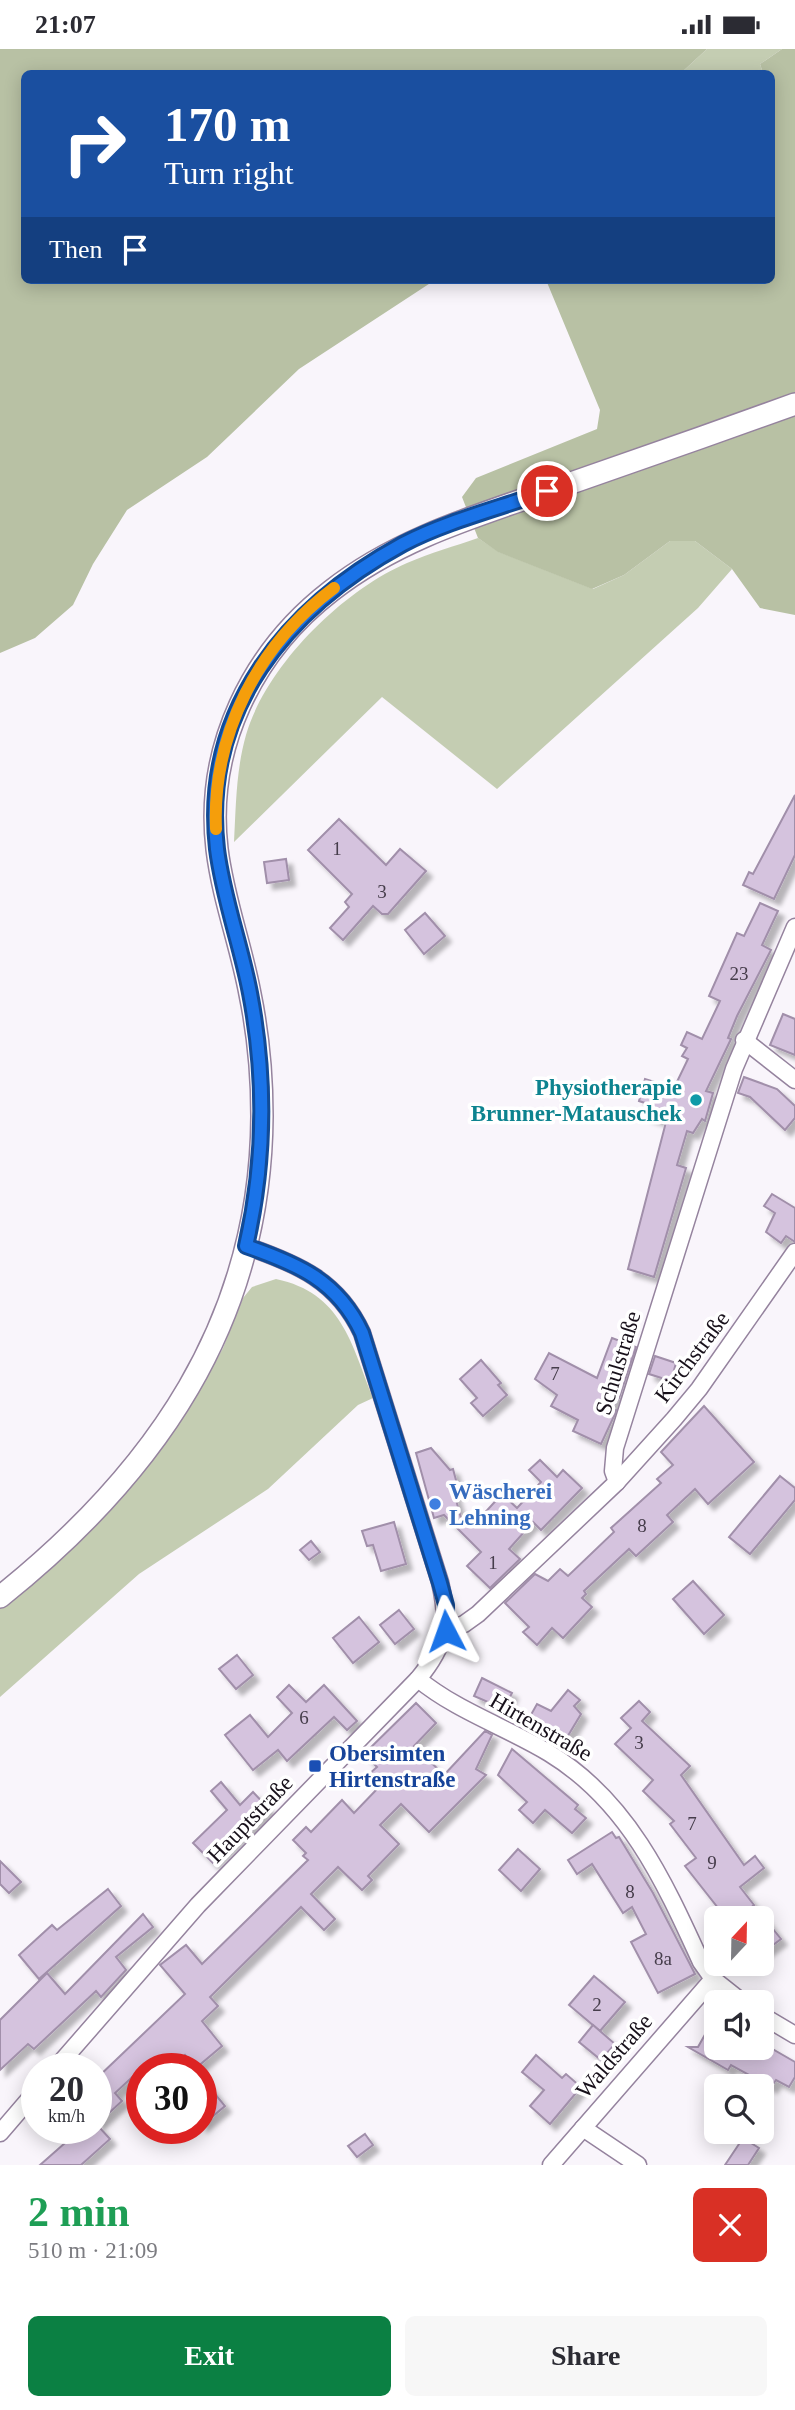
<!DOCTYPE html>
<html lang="en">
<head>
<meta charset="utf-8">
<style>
	:root { --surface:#fff; --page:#f7f7f7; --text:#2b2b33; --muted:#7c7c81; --accent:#0b8043 }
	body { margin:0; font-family:"Times New Roman",serif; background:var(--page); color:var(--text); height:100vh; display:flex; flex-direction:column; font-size:26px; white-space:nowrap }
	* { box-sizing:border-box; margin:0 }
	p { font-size:23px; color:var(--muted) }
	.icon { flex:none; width:38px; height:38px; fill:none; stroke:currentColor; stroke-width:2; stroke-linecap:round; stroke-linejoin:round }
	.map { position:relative; height:2116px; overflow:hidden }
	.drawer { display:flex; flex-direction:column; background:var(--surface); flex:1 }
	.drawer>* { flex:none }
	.guide { position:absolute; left:21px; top:21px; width:754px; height:214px; border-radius:10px; box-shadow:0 4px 18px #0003; background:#1a4fa0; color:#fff; overflow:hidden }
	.needle { width:46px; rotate:22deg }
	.tools { position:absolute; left:704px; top:1857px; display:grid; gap:14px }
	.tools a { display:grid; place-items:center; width:70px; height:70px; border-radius:10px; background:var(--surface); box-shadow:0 4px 18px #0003; font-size:35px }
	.speed { position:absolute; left:21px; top:2004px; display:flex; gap:14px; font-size:35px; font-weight:700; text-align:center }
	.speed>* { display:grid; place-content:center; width:91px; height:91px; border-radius:50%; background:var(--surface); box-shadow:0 4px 18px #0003; line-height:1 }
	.speed small { font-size:18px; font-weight:400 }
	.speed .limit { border:10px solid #d22; background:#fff; color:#111 }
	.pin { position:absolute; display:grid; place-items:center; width:60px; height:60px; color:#fff; margin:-30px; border:4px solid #fff; border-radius:50%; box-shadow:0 2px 7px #0007 }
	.me { position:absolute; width:77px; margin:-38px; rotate:356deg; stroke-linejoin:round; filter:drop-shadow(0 0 5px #0008) }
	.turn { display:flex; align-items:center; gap:24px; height:147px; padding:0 28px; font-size:32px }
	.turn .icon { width:91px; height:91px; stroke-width:2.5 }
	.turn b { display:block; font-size:49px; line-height:60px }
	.then { display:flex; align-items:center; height:66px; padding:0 28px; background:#0003; gap:14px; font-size:26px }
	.round { display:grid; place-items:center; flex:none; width:74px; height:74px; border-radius:10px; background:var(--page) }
	.summary { display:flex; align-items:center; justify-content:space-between; height:119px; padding:0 28px }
	h1 { font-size:42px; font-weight:600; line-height:52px; color:#1e9e55 }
	.cta { display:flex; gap:14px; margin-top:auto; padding:14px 28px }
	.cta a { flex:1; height:80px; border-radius:10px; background:var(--accent); color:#fff; font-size:28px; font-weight:600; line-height:80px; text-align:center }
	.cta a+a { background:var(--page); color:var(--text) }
	.status { display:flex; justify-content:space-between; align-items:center; height:49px; padding:0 35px; background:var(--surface); direction:ltr }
	.status svg { height:19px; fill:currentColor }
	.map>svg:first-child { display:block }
</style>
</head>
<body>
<div class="status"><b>21:07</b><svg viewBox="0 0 49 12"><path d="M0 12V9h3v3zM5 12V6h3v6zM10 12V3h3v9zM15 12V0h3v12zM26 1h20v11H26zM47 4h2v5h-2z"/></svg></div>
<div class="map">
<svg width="795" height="2116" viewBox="0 0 795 2116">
	<defs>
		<filter id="shadow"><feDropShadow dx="6" dy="6" stdDeviation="2" flood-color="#0004"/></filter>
	</defs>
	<rect width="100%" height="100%" fill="#f9f5fb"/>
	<g fill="#c4cdb2">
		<path d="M707 0H782L760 15 763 24H681Z"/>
		<path d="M478 489 499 503 593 540 624 526 670 492H695L732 520 698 559 497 740 382 648 234 793C236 757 236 721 246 686 266 617 342 542 407 514 430 504 455 497 478 489Z"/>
		<path d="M276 1230C342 1244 351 1294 373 1349L358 1356 268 1440 139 1525 0 1648V1557L92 1479 124 1446 189 1360 223 1299 243 1249 252 1238Z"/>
	</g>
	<g fill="#b8c1a4">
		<path d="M0 0H707L681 24H24V231H435L299 320 207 408 127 461 93 515 73 556 35 589 0 604Z"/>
		<path d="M782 0H795V566L760 559 732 520 695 492H670L624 526 592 540 498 503 478 489 462 448 476 429 597 380 600 361 546 231H772V24H763L760 15Z"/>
	</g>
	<g fill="#d5c3de" stroke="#a18faa" stroke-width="2" filter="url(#shadow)">
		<path d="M795 746V806L774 850 743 836 749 823 753 825Z"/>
		<path d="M339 770 386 816 400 800 426 822 388 865H382L373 857 343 891 330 879 349 858 345 853 352 845 308 801Z"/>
		<path d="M286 810 289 831 267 834 264 813Z"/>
		<path d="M760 854 778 862 762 896 771 901 737 967 728 989 731 990 706 1042 713 1044 705 1072 702 1070 693 1084 687 1082 677 1116 686 1119 654 1228 628 1220 666 1073 645 1066 648 1055 639 1052 645 1030 674 1039 688 1010 682 1007 687 999 681 996 687 983 702 990 720 952 709 947 737 884 744 887Z"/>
		<path d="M425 864 445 887 424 905 405 881Z"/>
		<path d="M783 965 795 970V1006L770 996Z"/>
		<path d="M744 1028 777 1040 795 1057V1069L785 1081 750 1048 738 1044Z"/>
		<path d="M772 1145 795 1159V1193L786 1187 781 1194 766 1183 775 1164 764 1157Z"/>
		<path d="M612 1289 636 1298 619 1349 612 1359 616 1361 615 1365 601 1395 573 1382 578 1371 551 1357 557 1346 535 1330 549 1304 597 1329Z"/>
		<path d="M655 1307 676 1314 671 1332 649 1325Z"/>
		<path d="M481 1311 501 1334 498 1336 507 1346 483 1367 471 1354 477 1349 460 1330Z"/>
		<path d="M704 1357 754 1413 708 1455 695 1440 667 1466 673 1473 636 1507 629 1500 584 1542 586 1545 582 1549 592 1558 563 1589 552 1579 537 1596 523 1583 529 1578 505 1554 535 1525 548 1532 560 1520 568 1527 614 1483 611 1479 661 1434 657 1430 673 1416 661 1403Z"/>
		<path d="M431 1399 450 1421 453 1420 457 1435 452 1436 462 1473 474 1462 480 1469 502 1445 517 1459 541 1433 529 1421 540 1411 557 1428 563 1421 582 1439 541 1481 533 1473 509 1500 520 1510 490 1539 467 1517 481 1503 444 1466 434 1469 416 1404Z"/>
		<path d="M780 1427 795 1439V1451L750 1505 729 1488Z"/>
		<path d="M394 1473 406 1515 381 1522 373 1496 367 1497 362 1482Z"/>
		<path d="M311 1492 320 1503 309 1511 300 1501Z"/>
		<path d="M693 1532 724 1566 704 1585 673 1550Z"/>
		<path d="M399 1561 414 1580 395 1595 380 1576Z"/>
		<path d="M359 1568 379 1593 353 1614 333 1589Z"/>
		<path d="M237 1606 253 1626 236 1640 219 1620Z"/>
		<path d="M482 1629 512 1644 504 1660 474 1647Z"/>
		<path d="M289 1636 306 1653 324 1636 357 1672 347 1681 334 1668 287 1712 278 1701 253 1721 225 1686 250 1666 268 1688 292 1664 277 1648Z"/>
		<path d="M568 1641 580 1651 574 1657 581 1665 563 1695 539 1682 542 1679 528 1671 537 1655 551 1662Z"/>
		<path d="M639 1652 650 1663 642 1672 690 1717 681 1726 744 1816 755 1807 764 1819 740 1838 754 1856 739 1869H726L685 1817 696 1809 670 1775 674 1772 643 1742 653 1731 615 1695 631 1679 621 1669Z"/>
		<path d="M416 1654 436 1674 414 1697 444 1726 485 1682 492 1686 476 1720 486 1726 429 1783 401 1755 380 1776 399 1795 368 1827 372 1831 362 1841 338 1818 311 1845 335 1870 324 1881 301 1858 210 1948 218 1957 202 1972 222 1997 196 2019 185 2006 171 2020H141L115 2044 122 2052 96 2076V2030L185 1945 160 1916 186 1896 202 1915 308 1811 303 1807 306 1804 293 1791 306 1778 311 1783 342 1751 354 1764 379 1738 367 1727 377 1718 364 1705Z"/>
		<path d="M512 1700 578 1756 575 1760 586 1769 572 1784 545 1761 533 1774 519 1761 527 1753 498 1726Z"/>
		<path d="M221 1733 240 1756 253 1743 269 1760 249 1784 246 1781 213 1814 193 1794 227 1761 211 1742Z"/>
		<path d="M612 1783 616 1789 619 1788 653 1844 695 1925 658 1944 631 1893 646 1885 632 1858 623 1864 592 1815 577 1825 568 1811Z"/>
		<path d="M518 1800 540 1820 521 1842 499 1821Z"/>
		<path d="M0 1812 21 1833 9 1844 0 1835Z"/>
		<path d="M108 1840 121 1857 39 1930 19 1906 52 1876 57 1881Z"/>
		<path d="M143 1865 153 1878 116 1908 126 1921 101 1948 96 1942 34 2000 28 1995 0 2021V1971L47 1924 65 1945Z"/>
		<path d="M761 1865 781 1890 761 1905Z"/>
		<path d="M594 1927 625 1953 600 1982 569 1956Z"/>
		<path d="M716 1966V1998H761L762 1994 795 2013V2028L789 2038 776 2031 771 2038 731 2016 728 2021 688 1998H698Z"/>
		<path d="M593 1976 615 1995 601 2011 579 1993Z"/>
		<path d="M536 2006 562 2029 566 2025 581 2038 550 2075 530 2057 544 2041 522 2023Z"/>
		<path d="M201 2028 225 2057 201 2077Z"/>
		<path d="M82 2079H100L110 2090 81 2116H40Z"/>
		<path d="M365 2085 373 2096 357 2108 348 2097Z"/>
		<path d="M743 2089 759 2099 748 2116H725Z"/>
	</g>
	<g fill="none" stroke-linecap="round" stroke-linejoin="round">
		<g stroke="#95839e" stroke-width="19">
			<g id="minor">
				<path d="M744 991 795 1031"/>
				<path d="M617 1433 613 1422 615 1399 734 1020 795 878"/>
				<path d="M446 1582 464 1575 478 1565 617 1433 674 1370 699 1340 795 1203"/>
				<path d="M418 1630C457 1662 506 1678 549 1704 628 1752 664 1832 701 1913L713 1930 742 1953"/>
				<path d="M761 1966 795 1986"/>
				<path d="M55 2020 198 1856 418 1630C446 1596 450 1576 440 1533L362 1284C338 1232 298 1215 246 1197"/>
				<path d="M583 2079 638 2116"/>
				<path d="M0 2084 37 2041"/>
				<path d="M551 2116 713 1930"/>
			</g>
		</g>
		<g stroke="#95839e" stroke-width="24">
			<path id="secondary" d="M0 1548C155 1424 261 1273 262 1067 262 1027 258 984 250 945 241 896 223 850 217 800 205 699 252 603 331 542 397 490 476 467 554 440 634 412 715 384 795 355"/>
		</g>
		<use href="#minor" stroke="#fff" stroke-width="16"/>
		<use href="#secondary" stroke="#fff" stroke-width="21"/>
	</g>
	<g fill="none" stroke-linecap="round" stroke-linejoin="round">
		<g stroke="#114b97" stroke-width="18">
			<path id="route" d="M446 1582V1556L440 1534 362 1284C338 1232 298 1215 246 1197 265 1114 266 1028 250 944 241 896 223 849 217 800 201 661 287 558 403 495 447 472 500 459 547 442"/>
		</g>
		<use href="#route" stroke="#1a73e8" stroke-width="12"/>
		<path stroke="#f59e0b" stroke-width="12" d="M216 780C212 685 258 596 334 539"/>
	</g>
	<circle fill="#0f9aa8" stroke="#fff" stroke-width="2.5" cx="696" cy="1051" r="7"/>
	<circle fill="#3f7fe0" stroke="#fff" stroke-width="2.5" cx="435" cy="1455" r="7"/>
	<rect fill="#1a4fb4" stroke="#fff" stroke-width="2.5" x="308" y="1710" width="14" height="14" rx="3.5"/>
	<g text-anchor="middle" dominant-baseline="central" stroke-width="7" stroke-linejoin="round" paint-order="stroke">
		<g font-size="19" fill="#463d4b">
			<text x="337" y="799">1</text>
			<text x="382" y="842">3</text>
			<text x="739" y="924">23</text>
			<text x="555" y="1324">7</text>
			<text x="642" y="1476">8</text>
			<text x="493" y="1513">1</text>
			<text x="304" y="1668">6</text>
			<text x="639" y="1693">3</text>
			<text x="692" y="1774">7</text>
			<text x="712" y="1813">9</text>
			<text x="630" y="1842">8</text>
			<text x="663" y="1909">8a</text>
			<text x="597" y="1955">2</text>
		</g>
		<g font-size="23" font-weight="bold" fill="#0d838f" stroke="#fff" text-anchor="end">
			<text x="682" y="1038">Physiotherapie<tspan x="682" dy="26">Brunner-Matauschek</tspan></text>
		</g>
		<g font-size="23" fill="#17101a" stroke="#fff">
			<text transform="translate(692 1308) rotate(-53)">Kirchstraße</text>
			<text transform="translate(618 1314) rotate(-73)">Schulstraße</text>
			<text transform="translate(541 1678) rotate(30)">Hirtenstraße</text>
			<text transform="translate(250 1770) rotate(-46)">Hauptstraße</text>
			<text transform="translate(614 2007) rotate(-49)">Waldstraße</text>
		</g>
		<g font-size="23" font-weight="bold" fill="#366cbe" stroke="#fff" text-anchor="start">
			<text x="449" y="1442">Wäscherei<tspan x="449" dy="26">Lehning</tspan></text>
		</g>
		<g font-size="23" font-weight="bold" fill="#164399" stroke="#fff" text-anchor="start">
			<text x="329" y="1704">Obersimten<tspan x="329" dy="26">Hirtenstraße</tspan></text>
		</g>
	</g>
</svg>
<div class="tools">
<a><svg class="needle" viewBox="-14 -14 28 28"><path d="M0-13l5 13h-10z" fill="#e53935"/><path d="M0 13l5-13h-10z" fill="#7c7c81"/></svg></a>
<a><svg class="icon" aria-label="sound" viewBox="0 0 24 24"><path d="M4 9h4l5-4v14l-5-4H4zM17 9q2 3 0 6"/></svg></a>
<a><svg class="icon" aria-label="search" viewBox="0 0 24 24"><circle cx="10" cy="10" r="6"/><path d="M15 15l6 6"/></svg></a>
</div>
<div class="speed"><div>20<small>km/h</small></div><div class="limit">30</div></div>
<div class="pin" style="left:547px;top:442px;background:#d93025"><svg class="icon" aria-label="arrive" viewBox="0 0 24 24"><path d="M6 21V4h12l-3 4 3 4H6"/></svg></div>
<svg class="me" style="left:446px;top:1582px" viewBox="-20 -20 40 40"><path d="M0-17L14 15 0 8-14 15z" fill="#1a73e8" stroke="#fff" stroke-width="4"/></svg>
<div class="guide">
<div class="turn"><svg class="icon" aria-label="right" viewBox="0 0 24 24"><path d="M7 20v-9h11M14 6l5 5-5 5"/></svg><div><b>170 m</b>Turn right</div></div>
<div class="then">Then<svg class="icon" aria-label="arrive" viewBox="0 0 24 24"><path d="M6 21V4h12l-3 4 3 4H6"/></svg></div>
</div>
</div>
<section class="drawer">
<div class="summary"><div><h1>2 min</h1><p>510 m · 21:09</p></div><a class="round" style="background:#d93025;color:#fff"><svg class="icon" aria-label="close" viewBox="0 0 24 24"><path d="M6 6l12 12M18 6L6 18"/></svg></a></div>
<div class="cta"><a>Exit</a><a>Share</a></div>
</section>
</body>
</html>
